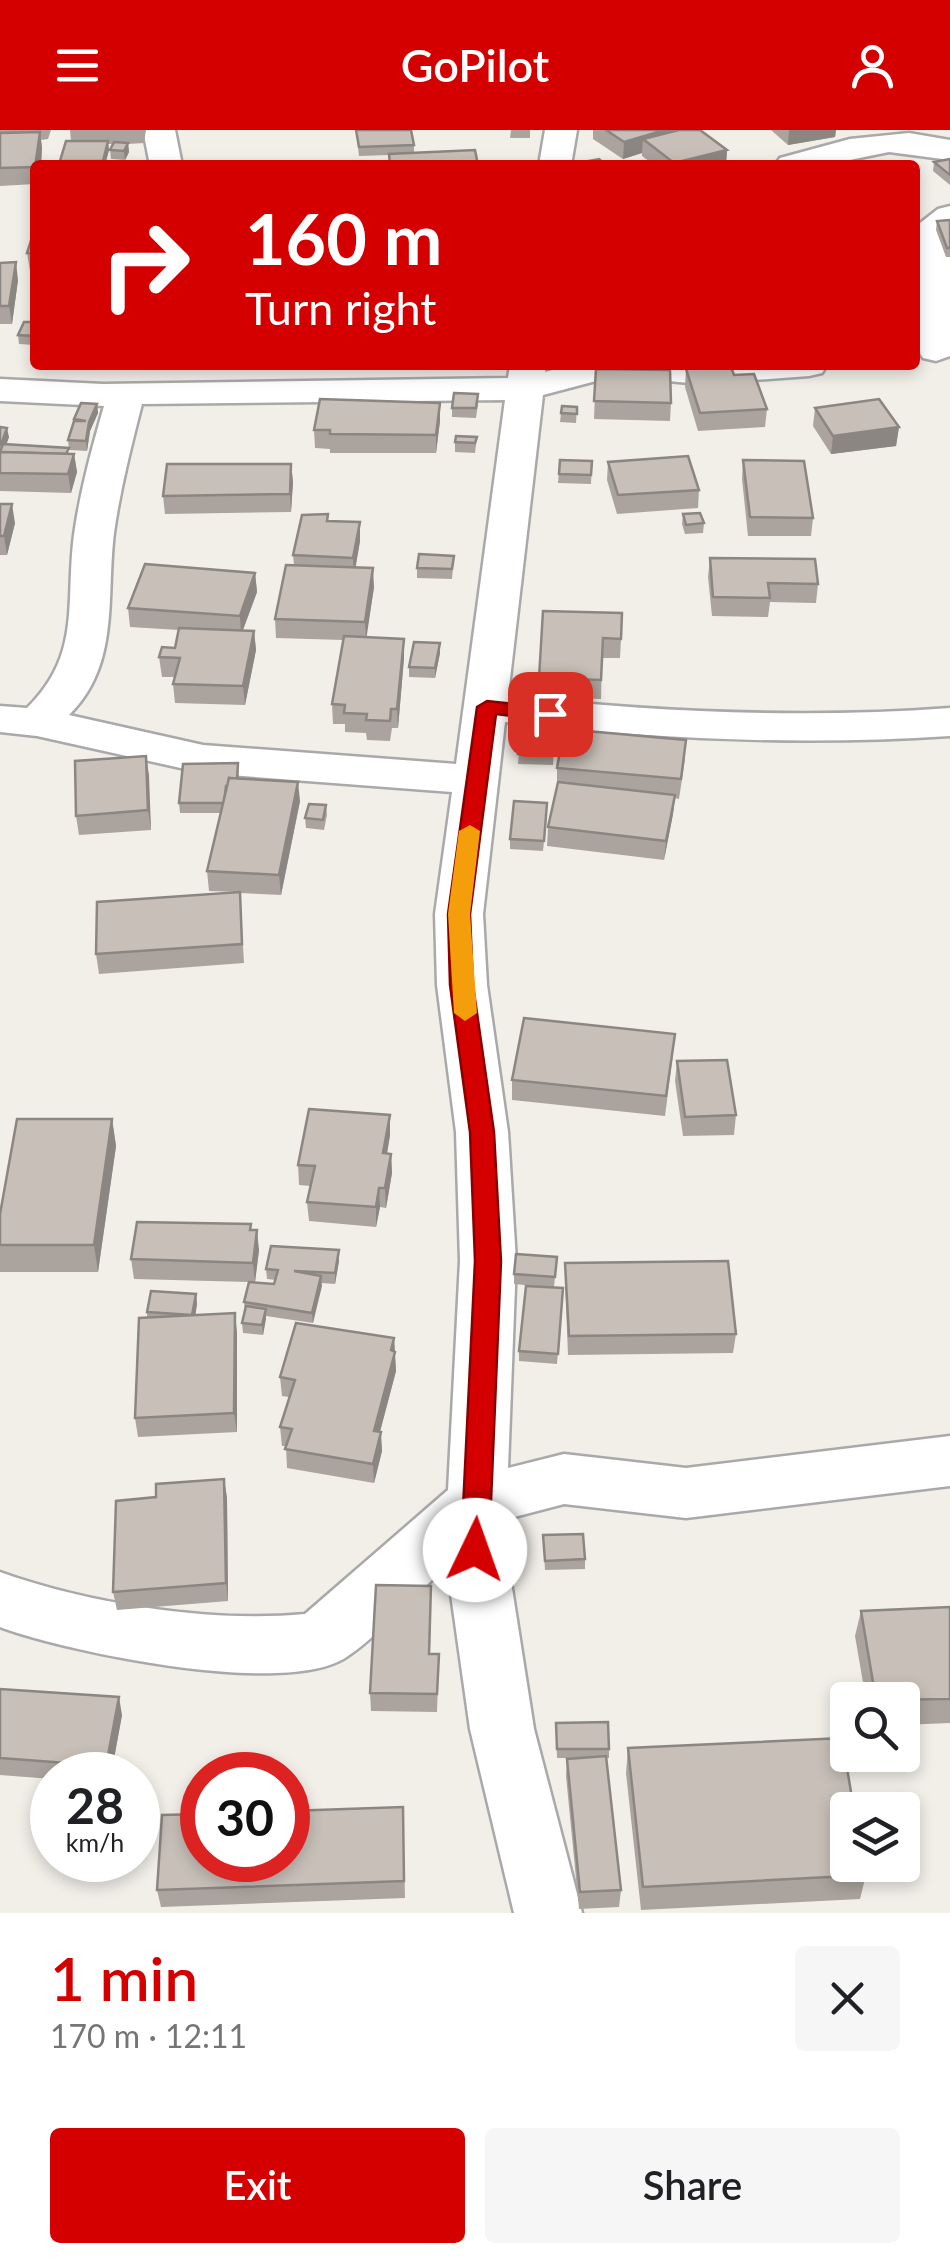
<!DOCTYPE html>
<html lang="en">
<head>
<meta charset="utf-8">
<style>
	:root { --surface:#fff; --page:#f6f6f6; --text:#202124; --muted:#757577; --accent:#d40000 }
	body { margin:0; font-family:Lato,sans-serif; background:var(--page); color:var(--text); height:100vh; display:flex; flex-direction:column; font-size:38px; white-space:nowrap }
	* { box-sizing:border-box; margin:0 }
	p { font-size:32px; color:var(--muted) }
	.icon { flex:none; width:55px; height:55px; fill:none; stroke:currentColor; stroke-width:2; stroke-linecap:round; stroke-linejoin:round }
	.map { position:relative; height:1783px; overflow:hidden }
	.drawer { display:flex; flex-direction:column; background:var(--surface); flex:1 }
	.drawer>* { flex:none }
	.hud { position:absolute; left:30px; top:30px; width:890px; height:210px; border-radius:10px; box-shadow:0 5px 15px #0003; background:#d40000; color:#fff; overflow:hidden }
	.controls { position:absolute; left:830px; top:1552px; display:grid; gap:20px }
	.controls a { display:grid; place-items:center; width:90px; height:90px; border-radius:10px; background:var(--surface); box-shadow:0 5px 15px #0003; font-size:50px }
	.speed { position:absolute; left:30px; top:1622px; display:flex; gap:20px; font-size:50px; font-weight:700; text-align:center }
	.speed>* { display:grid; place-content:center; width:130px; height:130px; border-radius:50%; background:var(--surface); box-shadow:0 5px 15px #0003; line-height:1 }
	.speed small { font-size:25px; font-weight:400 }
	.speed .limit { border:15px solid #d22; background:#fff; color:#111 }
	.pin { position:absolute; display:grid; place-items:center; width:85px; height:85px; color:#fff; margin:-42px; border-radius:20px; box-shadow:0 5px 15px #0006 }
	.me { position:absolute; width:110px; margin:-55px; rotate:3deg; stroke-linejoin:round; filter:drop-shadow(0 0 8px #0008) }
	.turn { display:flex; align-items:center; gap:35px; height:210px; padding:0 50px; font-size:45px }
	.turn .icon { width:130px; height:130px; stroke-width:2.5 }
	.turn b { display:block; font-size:70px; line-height:85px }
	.round { display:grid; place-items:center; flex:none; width:105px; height:105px; border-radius:10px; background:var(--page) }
	.head { display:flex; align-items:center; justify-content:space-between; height:170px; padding:0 50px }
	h1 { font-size:60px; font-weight:600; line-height:75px; color:var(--accent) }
	.cta { display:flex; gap:20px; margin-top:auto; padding:20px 50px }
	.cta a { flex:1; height:115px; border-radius:10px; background:var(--accent); color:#fff; font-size:40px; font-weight:600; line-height:115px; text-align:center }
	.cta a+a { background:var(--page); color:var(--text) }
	header { display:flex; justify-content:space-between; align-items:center; height:130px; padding:0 50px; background:var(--accent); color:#fff; font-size:45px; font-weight:600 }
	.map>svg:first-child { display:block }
</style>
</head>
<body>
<header><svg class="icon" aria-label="menu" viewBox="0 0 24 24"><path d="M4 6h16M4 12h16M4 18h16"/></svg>GoPilot<svg class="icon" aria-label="person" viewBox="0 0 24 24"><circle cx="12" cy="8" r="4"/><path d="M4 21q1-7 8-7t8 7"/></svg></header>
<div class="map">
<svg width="950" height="1783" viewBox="0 0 950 1783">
	<rect width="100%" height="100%" fill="#f2efe9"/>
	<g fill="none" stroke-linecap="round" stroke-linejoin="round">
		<g stroke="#a9a9a9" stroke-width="5">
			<g id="minor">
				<path d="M143 0H175L182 35H150Z"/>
				<path d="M545 0H577L571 35H539Z"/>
				<path d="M909 3 950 10V30L889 22 825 35H775L780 28 850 9Z"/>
				<path d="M950 76V226L936 231 923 228 918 220 915 97 938 79Z"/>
				<path d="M510 235H546L545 242 571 235H827L822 243 809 246 700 254 615 246 543 265 508 566C655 582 802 589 950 578V606C801 616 653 609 505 592L483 784 487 855 508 1002 516 1131 508 1338 564 1324 686 1338 950 1306V1356L686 1388 564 1374 507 1389 506 1420 534 1599 582 1783H514L470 1599 447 1436C418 1462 375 1509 345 1528 283 1567 67 1522 0 1497V1442C90 1474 210 1493 305 1484L448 1360 460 1131 456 1002 437 855 435 784 452 662 203 643 37 606 0 602V576L27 578C82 524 65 473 74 405 80 361 92 318 104 276L0 271V249L103 254 508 248ZM505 270 456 634 203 615 69 585C120 535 106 468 114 403 120 360 131 317 142 274Z"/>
			</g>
		</g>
		<use href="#minor" fill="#fff" fill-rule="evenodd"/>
	</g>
	<g fill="#aba49e">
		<path d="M0 0H51L48 9 41 10 42 18 41 35H35V54L0 56Z"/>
		<path d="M70 0H146L144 13 128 14 129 22 125 30 111 29 110 20 113 14H108L109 20 105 35H61L60 31 71 11Z"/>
		<path d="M356 0 414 15V23L478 35H389V25L359 26Z"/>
		<path d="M511 0H530V8H510Z"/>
		<path d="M593 0H700L727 20 726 35H654L642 26V23L623 29 593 9Z"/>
		<path d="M771 0H836L835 7 788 15Z"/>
		<path d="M950 29V55L933 41 934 32Z"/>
		<path d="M950 90V127H946L936 100 937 91Z"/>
		<path d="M35 98V141H30L27 123Z"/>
		<path d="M0 133 18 150 12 194H0Z"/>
		<path d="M35 192V215L19 214 18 205Z"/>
		<path d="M596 239 671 273 670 291 594 289Z"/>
		<path d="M686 239 734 245 767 279 765 297 698 301 685 257Z"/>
		<path d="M97 274 98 283 90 301 87 321 69 320 68 310 74 289Z"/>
		<path d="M478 274 476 288 452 287V278Z"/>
		<path d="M577 277 576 293 560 292 561 283Z"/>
		<path d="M815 278 899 297 896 316 831 324 813 296Z"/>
		<path d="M440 291 436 323H330V319L315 318 314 300Z"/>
		<path d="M0 297 9 307 6 315 74 324 77 342 71 363 0 361Z"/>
		<path d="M477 307 475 323 455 322V312Z"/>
		<path d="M560 330 592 331 591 354 558 353Z"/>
		<path d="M743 330 813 388 811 406H748L742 349Z"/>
		<path d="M608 332 699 360 698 378 617 384 607 350Z"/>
		<path d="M291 334 293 352 291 382 165 384 163 366Z"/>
		<path d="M0 374 15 393 7 425H0Z"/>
		<path d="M683 384 704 393 703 403 685 404 682 394Z"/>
		<path d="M329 391 360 392V411L355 438 374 457 366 507 404 528 398 598H392L390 611 367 610 366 603 345 602V594H333L332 574 343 510 276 508 275 489 294 435 293 425Z"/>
		<path d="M454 426 452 449 417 448V438Z"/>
		<path d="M710 428 818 454 816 473 770 472 768 487 712 486 708 447Z"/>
		<path d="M255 443 257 462 243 500 254 501 256 520 245 575 175 573 173 554 175 547H162L159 527 175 518 179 500 130 497 128 478Z"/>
		<path d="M543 481 621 509 620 528H602L601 569 539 567Z"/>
		<path d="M440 523 435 548 409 547V537Z"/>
		<path d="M521 594 555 596 553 635 518 634Z"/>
		<path d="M146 626 151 700 79 705 76 686Z"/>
		<path d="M685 629 679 669 675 668 673 684 664 730 547 716 548 697 557 658V638Z"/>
		<path d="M238 633 239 649 300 671 281 765 240 763 244 833 99 844 96 824 239 762 209 761 207 741 221 683H180L179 673Z"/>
		<path d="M326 675 327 685 324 700 306 698 305 688Z"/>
		<path d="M547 683 543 721 510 719V709Z"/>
		<path d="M673 924 665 986 512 970V950Z"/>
		<path d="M677 931 736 985 734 1005 683 1006 675 951Z"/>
		<path d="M390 985V1005L387 1023 391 1024 392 1043 386 1078 380 1077 376 1097 309 1091 307 1072 311 1056 299 1055 298 1035Z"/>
		<path d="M112 989 116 1016 98 1142H0V1084Z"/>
		<path d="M252 1100 259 1120 255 1152 274 1154 276 1150 267 1149 266 1139 339 1131 335 1154 321 1153 313 1193 266 1186 263 1205 243 1203 242 1193 245 1180 244 1172 249 1152 134 1149 131 1129Z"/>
		<path d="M557 1127 554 1157 563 1158 557 1234 519 1231V1221L546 1157 514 1154V1144Z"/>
		<path d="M565 1133 736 1204 733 1223 568 1225 565 1152Z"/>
		<path d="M196 1164 197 1174 195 1185 237 1202V1302L138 1307 135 1288 147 1187V1182Z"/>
		<path d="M394 1208 396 1241 380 1302 382 1321 374 1353 287 1338 286 1316H282L280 1297 289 1267 282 1266 280 1247Z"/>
		<path d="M224 1349 227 1368 228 1471 117 1480 113 1462Z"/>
		<path d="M543 1405 585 1429V1439L545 1440Z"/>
		<path d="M431 1456 430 1524H439L437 1582 371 1581 370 1563Z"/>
		<path d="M950 1477V1593L902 1595V1570H866L855 1506 861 1481Z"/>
		<path d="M0 1559 122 1585 111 1645H52V1649L0 1645Z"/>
		<path d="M556 1593 609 1619V1628H606L621 1760 619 1777 579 1779 566 1646 567 1629 577 1628H557Z"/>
		<path d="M628 1618 866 1745 860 1769 641 1780 626 1643Z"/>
		<path d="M403 1677 405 1768 161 1777 157 1760Z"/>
	</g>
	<g fill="#8b8681">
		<path d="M665 0H695L643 9 642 23 623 29 624 12Z"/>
		<path d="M789 0H836L835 7 788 15Z"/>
		<path d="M40 2 42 18 41 35H36Z"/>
		<path d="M108 11 109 20 105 35H104Z"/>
		<path d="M128 13 129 22 125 30 124 21Z"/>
		<path d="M727 20 726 35H674V33Z"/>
		<path d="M16 132 18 150 12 194 9 176Z"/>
		<path d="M440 273V291L436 323V305Z"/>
		<path d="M97 274 98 283 90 301 87 321 86 311 89 292Z"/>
		<path d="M899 297 896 316 831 324 833 306Z"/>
		<path d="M7 298 9 307 3 324 1 315Z"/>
		<path d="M74 324 77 342 71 363 68 344Z"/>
		<path d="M291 334 293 352 291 382 290 364Z"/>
		<path d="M12 374 15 393 7 425 4 406Z"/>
		<path d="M360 392V411L354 447 353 428Z"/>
		<path d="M373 438 374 457 366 511 365 492Z"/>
		<path d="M255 443 257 462 241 505 240 486Z"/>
		<path d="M254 501 256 520 245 575 243 556Z"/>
		<path d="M404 509V528L398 598 397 579Z"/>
		<path d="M440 513V523L435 548V538Z"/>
		<path d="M146 626 149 645 151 700 148 680Z"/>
		<path d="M298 652 300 671 281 765 279 745Z"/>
		<path d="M675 665 673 684 664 730 666 711Z"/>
		<path d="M390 985V1005L384 1042 383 1023Z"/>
		<path d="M112 989 116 1016 98 1142 94 1115Z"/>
		<path d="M391 1024 392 1043 386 1078 385 1058Z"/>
		<path d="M379 1058 380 1077 376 1097V1077Z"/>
		<path d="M257 1100 259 1120 255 1152 253 1133Z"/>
		<path d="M339 1120V1131L335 1154V1143Z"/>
		<path d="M321 1146 322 1156 313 1193 312 1183Z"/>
		<path d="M196 1164 197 1174 194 1195 192 1185Z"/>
		<path d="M266 1179V1189L263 1205 262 1195Z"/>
		<path d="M235 1183 237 1202V1302L234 1283Z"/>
		<path d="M394 1208 396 1241 375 1320 374 1301Z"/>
		<path d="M381 1302 382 1321 374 1353 373 1334Z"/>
		<path d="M224 1349 227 1368 228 1471 226 1453Z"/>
		<path d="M119 1567 122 1585 111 1645H108L106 1636Z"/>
	</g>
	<g fill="#c7bfb8" stroke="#8b8681" stroke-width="2.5">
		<path d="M356 0H411L414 15 359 17Z"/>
		<path d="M606 0H665L624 12Z"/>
		<path d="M679 0H700L727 20 674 33 643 9Z"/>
		<path d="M40 2 35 37 0 38V3Z"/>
		<path d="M66 11H108L103 31H60Z"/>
		<path d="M114 12 128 13 124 21 110 20Z"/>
		<path d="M475 20 478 35H390L389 24Z"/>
		<path d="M599 29 605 35H573L572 34Z"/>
		<path d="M950 29V45L934 32Z"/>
		<path d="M950 90V118H947L937 91Z"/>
		<path d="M35 98V123H27Z"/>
		<path d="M16 132 9 176H0V133Z"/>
		<path d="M24 192H35V206L18 205Z"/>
		<path d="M731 237 734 245 754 244 767 279 700 283 686 239Z"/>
		<path d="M596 239 670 240 671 273 594 271Z"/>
		<path d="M454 263 478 264 476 278H452Z"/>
		<path d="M320 269 440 273 436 305 330 304V300H314Z"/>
		<path d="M879 269 899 297 833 306 815 278Z"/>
		<path d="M81 273 97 274 89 292 86 311 68 310 74 291H86L74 289Z"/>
		<path d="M562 276 577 277V284L561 283Z"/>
		<path d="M0 297 7 298 1 315H0Z"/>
		<path d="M456 306 477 307 475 313 455 312Z"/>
		<path d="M3 314 69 318 66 324 0 322Z"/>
		<path d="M0 322 74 324 68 344 0 343Z"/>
		<path d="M688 326 699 360 618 365 608 332Z"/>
		<path d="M560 330 592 331 591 345 559 344Z"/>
		<path d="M743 330 804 331 813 388 750 387Z"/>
		<path d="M167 334H291L290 364 163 366Z"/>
		<path d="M0 374H12L4 406H0Z"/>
		<path d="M700 383 704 393 686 395 683 384Z"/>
		<path d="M328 384 327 391 360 392 353 428 293 425 302 385Z"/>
		<path d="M419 424 454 426 452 439 417 438Z"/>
		<path d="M710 428 815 429 818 454 768 453 770 468 713 467Z"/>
		<path d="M145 434 255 443 240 486 128 478Z"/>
		<path d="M286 435 373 438 365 492 275 489Z"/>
		<path d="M543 481 622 483 621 509 603 508 601 550 539 548Z"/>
		<path d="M179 498 254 501 243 556 173 554 180 528 159 527 162 517 175 518Z"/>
		<path d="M344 506 404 509 397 579H391L390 591 366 590 367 584 344 583 345 575 332 574Z"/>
		<path d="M414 512 440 513 435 538 409 537Z"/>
		<path d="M521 594 555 596 554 625 518 624Z"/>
		<path d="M564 599 686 610 681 649 557 638Z"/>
		<path d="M146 626 148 680 76 686 75 631Z"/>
		<path d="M238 633 237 649 229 648 228 656H226L224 673H179L183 634Z"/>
		<path d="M229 648 298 652 279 745 207 741Z"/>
		<path d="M558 652 675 665 666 711 548 697Z"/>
		<path d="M514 671 547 673 544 711 510 709Z"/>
		<path d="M309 674 326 675 323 690 305 688Z"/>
		<path d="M240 762 242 814 96 824 97 772Z"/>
		<path d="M524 888 675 904 666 966 512 950Z"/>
		<path d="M727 930 736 985 685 987 677 931Z"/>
		<path d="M309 979 390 985 383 1023 391 1024 385 1058H379L376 1077 307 1072 315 1036 298 1035Z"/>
		<path d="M17 989H112L94 1115H0V1084Z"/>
		<path d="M137 1092 251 1094 250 1100H257L253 1133 131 1129Z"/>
		<path d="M271 1116 339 1120 335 1143 294 1141 321 1146 312 1183 244 1172 249 1152 274 1154 278 1140 266 1139Z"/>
		<path d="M516 1124 557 1127 555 1147 514 1144Z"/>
		<path d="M728 1131 736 1204 569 1206 565 1133Z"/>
		<path d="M526 1156 563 1158 558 1224 519 1221Z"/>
		<path d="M151 1161 196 1164 192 1185 147 1182Z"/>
		<path d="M246 1176 266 1179 262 1195 242 1193Z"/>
		<path d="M235 1183 234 1283 135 1288 139 1188Z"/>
		<path d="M296 1193 394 1208 391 1220 395 1222 374 1301 381 1302 373 1334 285 1319 292 1299 280 1297 295 1250 280 1247Z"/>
		<path d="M224 1349 226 1453 113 1462 116 1371 156 1367V1354Z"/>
		<path d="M583 1404 585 1429 545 1431 543 1405Z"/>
		<path d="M376 1455 431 1456 429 1524H439L437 1564 370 1563Z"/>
		<path d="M950 1477V1569L876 1570 861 1481Z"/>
		<path d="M0 1559 119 1567 106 1636 0 1628Z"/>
		<path d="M608 1592 609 1619H557L556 1593Z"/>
		<path d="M842 1608 854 1680H848V1735H864L866 1745 643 1757 628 1618Z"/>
		<path d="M606 1626 621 1760 580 1762 567 1629Z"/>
		<path d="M403 1677 404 1751 157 1760 162 1685 202 1684V1730H288V1681Z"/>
	</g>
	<path fill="#d40000" stroke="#8a0000" stroke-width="2.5" d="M487 571 550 578 560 584 550 591 496 584 470 784 473 855 494 1002 501 1131 489 1420 485 1428 475 1431 465 1428 461 1420 475 1131 470 1002 450 855 448 784 477 577Z"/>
	<path fill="#f59e0b" d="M470 695 480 701 470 784 477 883 465 891 454 883 448 784 459 701Z"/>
</svg>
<div class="controls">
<a><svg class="icon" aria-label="search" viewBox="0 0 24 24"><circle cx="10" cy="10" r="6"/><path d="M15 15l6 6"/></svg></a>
<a><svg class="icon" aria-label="layers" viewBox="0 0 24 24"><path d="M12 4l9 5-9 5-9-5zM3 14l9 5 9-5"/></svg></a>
</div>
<div class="speed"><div>28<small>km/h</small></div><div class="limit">30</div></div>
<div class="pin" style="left:550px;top:584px;background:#d93025"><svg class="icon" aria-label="arrive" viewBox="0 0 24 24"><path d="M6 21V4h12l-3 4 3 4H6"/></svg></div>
<svg class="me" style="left:475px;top:1420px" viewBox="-20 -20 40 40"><circle r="19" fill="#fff"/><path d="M0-13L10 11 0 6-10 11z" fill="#d40000"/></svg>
<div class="hud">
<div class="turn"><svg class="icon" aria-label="right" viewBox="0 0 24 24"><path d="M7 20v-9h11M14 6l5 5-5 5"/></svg><div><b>160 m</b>Turn right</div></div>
</div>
</div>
<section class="drawer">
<div class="head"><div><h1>1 min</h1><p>170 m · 12:11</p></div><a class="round"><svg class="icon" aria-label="close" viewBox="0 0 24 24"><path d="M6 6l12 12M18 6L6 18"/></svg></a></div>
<div class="cta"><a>Exit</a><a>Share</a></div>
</section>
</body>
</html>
